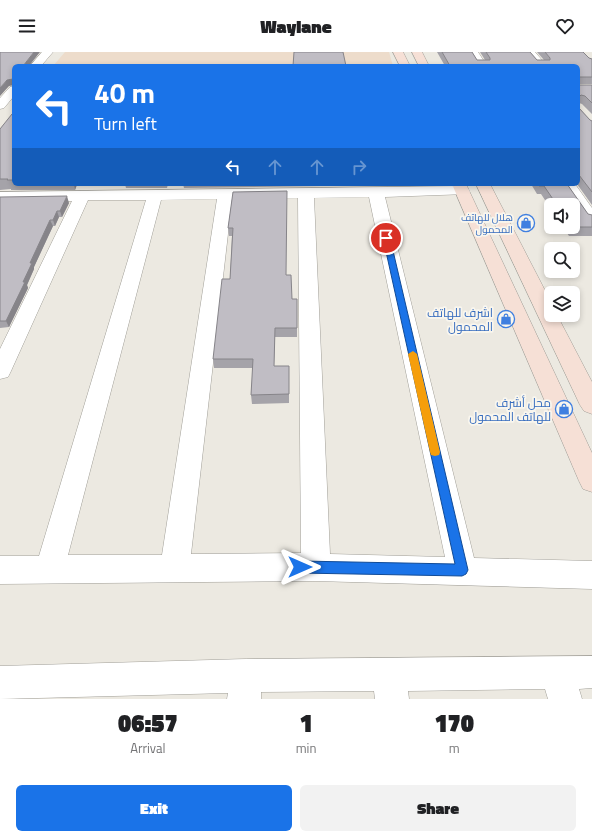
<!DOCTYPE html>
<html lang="en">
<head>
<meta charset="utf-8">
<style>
	:root { --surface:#fff; --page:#f2f2f2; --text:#202124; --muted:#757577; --accent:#1a73e8 }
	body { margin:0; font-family:"Titillium Web",Cairo,sans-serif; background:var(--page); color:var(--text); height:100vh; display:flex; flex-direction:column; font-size:15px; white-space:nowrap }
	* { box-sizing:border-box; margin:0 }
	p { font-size:13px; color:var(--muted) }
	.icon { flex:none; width:22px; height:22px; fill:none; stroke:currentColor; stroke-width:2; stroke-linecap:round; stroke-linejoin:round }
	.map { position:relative; height:647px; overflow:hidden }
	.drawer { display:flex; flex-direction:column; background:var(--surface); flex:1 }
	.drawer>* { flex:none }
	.guide { position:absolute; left:12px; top:12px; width:568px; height:122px; border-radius:6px; box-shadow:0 2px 6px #0003; background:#1a73e8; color:#fff; overflow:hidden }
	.controls { position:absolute; left:544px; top:146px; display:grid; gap:8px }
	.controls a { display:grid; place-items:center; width:36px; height:36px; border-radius:6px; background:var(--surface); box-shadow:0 2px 6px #0003; font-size:20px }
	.pin { position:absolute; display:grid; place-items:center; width:34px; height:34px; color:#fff; margin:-17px; border:2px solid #fff; border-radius:50%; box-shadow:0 1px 4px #0007 }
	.me { position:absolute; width:44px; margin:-22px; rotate:90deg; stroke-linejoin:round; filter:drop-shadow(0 0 3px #0008) }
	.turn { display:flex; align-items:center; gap:14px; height:84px; padding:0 16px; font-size:18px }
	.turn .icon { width:52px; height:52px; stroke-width:2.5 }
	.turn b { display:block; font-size:28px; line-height:34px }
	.lanes { display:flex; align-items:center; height:38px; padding:0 16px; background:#0003; justify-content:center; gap:20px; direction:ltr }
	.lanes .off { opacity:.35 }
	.eta { display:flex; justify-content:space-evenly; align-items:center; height:68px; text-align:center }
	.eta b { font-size:24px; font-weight:800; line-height:28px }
	.cta { display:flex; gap:8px; margin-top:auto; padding:8px 16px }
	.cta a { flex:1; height:46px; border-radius:6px; background:var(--accent); color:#fff; font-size:16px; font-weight:800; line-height:46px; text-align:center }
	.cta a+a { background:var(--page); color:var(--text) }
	header { display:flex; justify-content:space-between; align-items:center; height:52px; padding:0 16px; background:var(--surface); font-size:18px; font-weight:800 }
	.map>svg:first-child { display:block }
</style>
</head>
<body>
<header><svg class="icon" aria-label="menu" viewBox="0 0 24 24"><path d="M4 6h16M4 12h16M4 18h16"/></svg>Waylane<svg class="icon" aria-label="heart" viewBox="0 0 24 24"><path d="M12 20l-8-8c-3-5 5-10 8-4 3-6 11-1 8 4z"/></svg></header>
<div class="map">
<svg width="592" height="647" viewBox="0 0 592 647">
	<rect width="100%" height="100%" fill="#ece9e1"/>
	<path fill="#eddccb" d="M65 0H389L393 14H53Z"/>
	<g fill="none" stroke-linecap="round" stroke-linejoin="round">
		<g stroke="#a19f98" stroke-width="1">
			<g id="street">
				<path d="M42 0H53L41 14H30Z"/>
				<path d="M468 0H478L487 14H477Z"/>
				<path d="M525 0H535L547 14H536Z"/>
				<path d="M14 34V44L4 56 0 57V46L10 35Z"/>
				<path d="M560 132H575L592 156V172L586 170Z"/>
				<path d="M462 134 467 136 470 139 467 142 385 145 474 506 592 509V537L316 529 0 532V504H39L146 148H88L11 319 8 325 0 327V297L72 149 0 150V140ZM369 145 445 505 330 502 314 146ZM298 146 301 501 191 502 232 147ZM217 147 162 503H68L161 148Z"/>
				<path d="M592 604V636L579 637 582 647H548L545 637 408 639 409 647H375L374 639 261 640V647H227L228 641 0 647V614L246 607Z"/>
			</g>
		</g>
		<g stroke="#a19f98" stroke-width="1">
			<g id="secondary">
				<path d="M393 0H403L410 14H400Z"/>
				<path d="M412 0H422L429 14H419Z"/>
				<path d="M452 132H466L592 401V440L583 437 579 429Z"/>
				<path d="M476 132H490L551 250V263H557L592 330V362L584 359 580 353Z"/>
			</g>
		</g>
		<use href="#street" fill="#fff" fill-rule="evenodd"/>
		<use href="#secondary" fill="#f6e0d6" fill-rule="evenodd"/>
	</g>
	<g fill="#a5a3a9">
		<path d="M437 0H472L477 8H485L480 0H530L537 8H544L537 0H583L589 6 592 7V32H579V33H592V62L582 52 579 51V56L590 68 592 69V153L577 132H578V14H445Z"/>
		<path d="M14 62V132H91L77 133 75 138H11V137L0 138V77Z"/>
		<path d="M125 132H168L167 136H126Z"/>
		<path d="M183 132H387V133L184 136Z"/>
		<path d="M531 132H567L588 162 592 163V184H569L563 175H573V153H551V157L541 142H537Z"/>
		<path d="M233 140 286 223 292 247H297V285H275L274 314H289V351L252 352 251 343 253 316H214L213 307 230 227 232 184H229L228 176Z"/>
		<path d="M0 146 69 151 62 165H59L55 174H53L34 215V217L27 233 28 236 9 275 0 276Z"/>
	</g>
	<g fill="#868489">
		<path d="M34 0H40L29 14H23Z"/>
		<path d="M14 25V33L9 34 0 44V36L7 28Z"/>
		<path d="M74 132H77L75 138Z"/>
		<path d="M67 144 69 151 62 165 60 159Z"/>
		<path d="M57 159 59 165 55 174 53 168Z"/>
		<path d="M50 168 53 174 34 215V217L27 233 28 236 9 275 6 269 23 230 30 211Z"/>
	</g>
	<g fill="#c0bdc4" stroke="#868489">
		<path d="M0 0H34L23 14H14V25L13 27 7 28 0 36Z"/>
		<path d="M294 0H343L346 14H278H293Z"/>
		<path d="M442 0H472L477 8H490V6L486 0H530L537 8H550V6L545 0H583L589 6 592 7V25H579V33H592V51L585 44 581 43 579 45V56L590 68 592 69V140L579 123H578V14H450Z"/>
		<path d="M12 62H14V128H7L8 127H0V77Z"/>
		<path d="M538 132H567L588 162 592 163V175H572H573V153H557L544 134H539Z"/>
		<path d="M287 139 286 223H291L292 247H297V276H275L274 314H289V342L251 343 253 307H213L222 227H230L233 176H228L233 140Z"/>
		<path d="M67 144 60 159H57L53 168H50L30 211H32L23 230H25L6 269H0V145Z"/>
	</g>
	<path fill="#1a73e8" stroke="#114b97" d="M386 184 390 186 468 518 466 522 462 524 300 521 296 519 294 515 296 511 300 509 455 512 383 186Z"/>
	<path fill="#f59e0b" d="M413 299 417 302 440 400 439 403 435 404 431 403 430 400 408 302Z"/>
	<defs>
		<g id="shop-ring" transform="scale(0.9)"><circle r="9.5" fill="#f9f6ee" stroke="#3f7fe0" stroke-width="1.5"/><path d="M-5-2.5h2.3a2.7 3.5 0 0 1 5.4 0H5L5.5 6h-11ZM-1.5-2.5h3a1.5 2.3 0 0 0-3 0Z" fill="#3f7fe0"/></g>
	</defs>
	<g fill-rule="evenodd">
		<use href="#shop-ring" x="526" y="171"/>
		<use href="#shop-ring" x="506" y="267"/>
		<use href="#shop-ring" x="564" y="357"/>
	</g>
	<g text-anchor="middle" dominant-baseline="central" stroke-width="3.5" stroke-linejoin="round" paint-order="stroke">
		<g font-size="10" fill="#366cbe" stroke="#f9f6ee" text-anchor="end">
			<text x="513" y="165">هلال للهاتف<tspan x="513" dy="12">المحمول</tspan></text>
		</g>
		<g font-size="12" fill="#366cbe" stroke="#f9f6ee" text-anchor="end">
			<text x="493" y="260">اشرف للهاتف<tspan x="493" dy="14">المحمول</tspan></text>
			<text x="551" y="350">محل أشرف<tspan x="551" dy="14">للهاتف المحمول</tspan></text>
		</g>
	</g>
</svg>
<div class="controls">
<a><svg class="icon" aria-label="sound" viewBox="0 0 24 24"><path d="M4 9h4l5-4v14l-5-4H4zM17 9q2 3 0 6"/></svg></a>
<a><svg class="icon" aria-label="search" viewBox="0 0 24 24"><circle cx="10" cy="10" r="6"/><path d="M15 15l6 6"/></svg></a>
<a><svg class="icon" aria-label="layers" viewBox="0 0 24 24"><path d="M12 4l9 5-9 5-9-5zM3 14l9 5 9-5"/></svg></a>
</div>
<div class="pin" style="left:386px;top:186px;background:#d93025"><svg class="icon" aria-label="arrive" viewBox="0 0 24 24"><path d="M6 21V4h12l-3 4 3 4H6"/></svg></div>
<svg class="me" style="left:300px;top:515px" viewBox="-20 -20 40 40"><path d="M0-17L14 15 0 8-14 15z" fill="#1a73e8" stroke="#fff" stroke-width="4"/></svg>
<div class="guide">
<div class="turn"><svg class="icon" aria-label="left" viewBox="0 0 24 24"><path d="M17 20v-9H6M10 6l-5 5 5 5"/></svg><div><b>40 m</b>Turn left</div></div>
<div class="lanes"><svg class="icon" aria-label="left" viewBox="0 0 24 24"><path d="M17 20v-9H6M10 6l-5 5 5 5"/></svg><svg class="icon off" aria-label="ahead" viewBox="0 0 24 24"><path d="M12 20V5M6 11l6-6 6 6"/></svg><svg class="icon off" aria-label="ahead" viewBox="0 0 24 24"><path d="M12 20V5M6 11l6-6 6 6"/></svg><svg class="icon off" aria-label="right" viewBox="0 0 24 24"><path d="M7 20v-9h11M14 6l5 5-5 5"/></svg></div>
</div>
</div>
<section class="drawer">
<div class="eta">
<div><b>06:57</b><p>Arrival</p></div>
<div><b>1</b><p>min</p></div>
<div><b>170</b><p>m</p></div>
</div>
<div class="cta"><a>Exit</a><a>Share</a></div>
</section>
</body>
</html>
